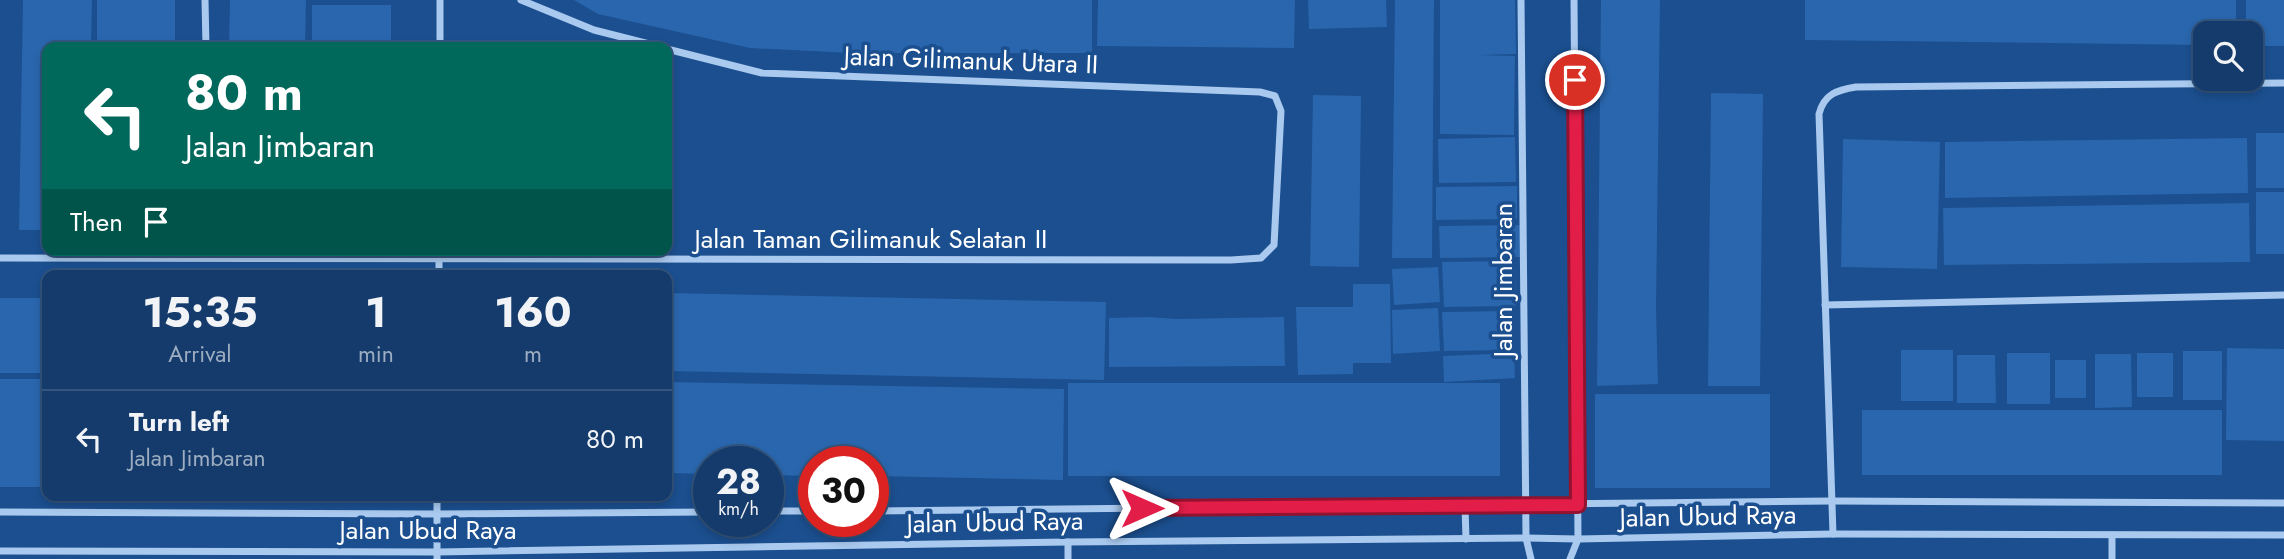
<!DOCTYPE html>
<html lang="en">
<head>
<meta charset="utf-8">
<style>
	:root { --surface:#143b6b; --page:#1d4271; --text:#f1f3f6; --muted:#9dadc1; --line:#33557e }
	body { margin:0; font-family:Jost,sans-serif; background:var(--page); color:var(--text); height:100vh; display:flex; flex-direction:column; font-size:26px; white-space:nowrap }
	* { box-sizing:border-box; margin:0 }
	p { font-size:23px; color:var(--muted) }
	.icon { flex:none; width:38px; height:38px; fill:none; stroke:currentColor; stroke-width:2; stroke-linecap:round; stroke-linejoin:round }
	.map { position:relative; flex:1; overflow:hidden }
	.panel { position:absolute; left:42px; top:270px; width:630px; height:231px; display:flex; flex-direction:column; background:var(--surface); border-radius:14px; box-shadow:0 4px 10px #0003,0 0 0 2px var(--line) }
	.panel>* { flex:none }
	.hud { position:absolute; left:42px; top:42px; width:630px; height:214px; border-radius:14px; box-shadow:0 4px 10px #0003,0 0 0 2px var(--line); background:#00695c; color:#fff; overflow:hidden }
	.buttons { position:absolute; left:2193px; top:21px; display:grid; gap:14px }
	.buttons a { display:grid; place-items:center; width:70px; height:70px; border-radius:14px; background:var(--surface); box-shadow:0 4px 10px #0003,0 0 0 2px var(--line); font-size:35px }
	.speed { position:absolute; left:693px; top:446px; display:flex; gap:14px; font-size:35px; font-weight:700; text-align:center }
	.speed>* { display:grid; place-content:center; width:91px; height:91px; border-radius:50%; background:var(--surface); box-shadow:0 4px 10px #0003,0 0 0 2px var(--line); line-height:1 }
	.speed small { font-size:18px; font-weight:400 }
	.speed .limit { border:10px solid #d22; background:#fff; color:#111 }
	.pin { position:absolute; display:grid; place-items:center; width:60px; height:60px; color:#fff; margin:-30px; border:4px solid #fff; border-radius:50%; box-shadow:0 2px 7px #0007 }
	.me { position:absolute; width:77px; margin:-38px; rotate:90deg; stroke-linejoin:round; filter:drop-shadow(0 0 5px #0008) }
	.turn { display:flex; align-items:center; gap:24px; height:147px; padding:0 28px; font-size:32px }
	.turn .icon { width:91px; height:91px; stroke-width:2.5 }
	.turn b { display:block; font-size:49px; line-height:60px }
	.then { display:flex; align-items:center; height:66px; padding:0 28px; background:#0003; gap:14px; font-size:26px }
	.eta { display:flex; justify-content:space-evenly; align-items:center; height:119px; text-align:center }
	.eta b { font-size:42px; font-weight:700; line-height:49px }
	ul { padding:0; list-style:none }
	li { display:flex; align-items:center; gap:21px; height:98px; padding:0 28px; border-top:2px solid var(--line) }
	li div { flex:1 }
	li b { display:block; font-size:26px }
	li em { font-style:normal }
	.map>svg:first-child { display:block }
</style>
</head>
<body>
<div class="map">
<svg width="2284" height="559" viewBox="0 0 2284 559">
	<rect width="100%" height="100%" fill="#1b4f8f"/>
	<g fill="#2a66ad">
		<path d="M23 0H92L91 47H47V230H19Z"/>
		<rect x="97" y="0" width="78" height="47"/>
		<path d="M230 0H306L305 47H229Z"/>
		<path d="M574 0H1092V53H851L750 48 598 14Z"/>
		<path d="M1098 0H1295L1294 48 1097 46Z"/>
		<path d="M1308 0H1386L1387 27 1309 29Z"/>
		<path d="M1395 0H1434L1432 258H1392Z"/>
		<path d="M1440 0H1515L1516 54 1477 55 1515 56 1514 135 1440 134Z"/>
		<path d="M1601 0H1660L1656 309 1658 384 1597 386Z"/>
		<path d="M1805 0H2236V33H2205V45L1805 40Z"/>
		<path d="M2246 0H2284V46H2250V33H2246Z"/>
		<rect x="312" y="5" width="79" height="42"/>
		<rect x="475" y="40" width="27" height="7"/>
		<path d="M1711 93 1763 94 1760 386H1708Z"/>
		<path d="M1313 95 1361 96 1359 267 1310 266Z"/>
		<rect x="2256" y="133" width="28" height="55"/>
		<path d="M1515 137 1516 182 1439 183 1438 139Z"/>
		<path d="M2247 138 2248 193 1945 198V142Z"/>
		<path d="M1843 139 1940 142 1937 269 1841 267Z"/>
		<path d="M1517 186V219L1436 220V187Z"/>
		<rect x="2256" y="192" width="28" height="62"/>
		<path d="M2249 203 2250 262 1944 265 1943 208Z"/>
		<path d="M1521 225V257L1440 258 1439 226Z"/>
		<path d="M1515 261 1516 306 1444 307 1442 262Z"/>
		<path d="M1438 267 1440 302 1394 305 1392 269Z"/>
		<path d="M1353 284H1390L1391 363H1353V374L1298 375 1296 307H1353Z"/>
		<path d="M667 293 1106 302 1104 380 667 371Z"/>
		<rect x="0" y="298" width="47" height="75"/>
		<path d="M1438 308 1440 351 1393 354 1392 310Z"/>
		<path d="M1508 311 1509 350 1444 351 1442 312Z"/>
		<path d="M1149 317 1176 319 1284 317 1285 366 1109 367V318Z"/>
		<path d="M2227 348 2284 349V441L2226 440Z"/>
		<rect x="1901" y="350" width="52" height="51"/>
		<rect x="2183" y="351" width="39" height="49"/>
		<path d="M1514 353 1515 378 1444 382 1443 356Z"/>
		<rect x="2007" y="353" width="43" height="51"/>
		<rect x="2137" y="353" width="36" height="44"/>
		<path d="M2095 354H2131L2132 407 2095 408Z"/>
		<path d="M1957 355H1995L1996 403H1957Z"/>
		<rect x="2055" y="360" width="31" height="38"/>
		<rect x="0" y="379" width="47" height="108"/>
		<path d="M667 382 1064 389 1063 480 873 476V462H814V476L768 475V462H709V474L667 473Z"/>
		<rect x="1068" y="383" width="432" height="93"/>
		<rect x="1595" y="394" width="175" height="94"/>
		<rect x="1862" y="410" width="360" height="65"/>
	</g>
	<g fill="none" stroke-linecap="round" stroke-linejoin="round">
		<g stroke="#a9c9ee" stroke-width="7">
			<path d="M205 0 206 47"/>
			<path d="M521 0 594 30 661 47"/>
			<path d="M1521 0 1526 538 1531 559"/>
			<path d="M440 47V0"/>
			<path d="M0 258 1231 260 1261 258 1274 245 1281 111 1275 96 1260 92 762 73 667 49"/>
			<path d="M439 275V250"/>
			<path d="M1825 305 2284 295"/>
			<path d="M1465 506 1466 539"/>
			<path d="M768 511H814"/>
			<path d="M873 511 1832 501 2284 503"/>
			<path d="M0 512 437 514 709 512"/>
			<path d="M1833 534 1819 114C1824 94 1837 90 1856 87L2284 83"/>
			<path d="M2112 535V559"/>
			<path d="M0 551 437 552 1068 542 1526 538 1578 539 1833 534 2284 535"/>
			<path d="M437 559V495"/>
			<path d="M1068 559V542"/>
			<path d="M1570 559 1578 539 1574 0"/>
		</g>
	</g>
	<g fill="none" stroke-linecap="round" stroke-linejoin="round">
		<g stroke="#92132f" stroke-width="18">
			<path id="route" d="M1142 508 1578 505 1575 80"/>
		</g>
		<use href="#route" stroke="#e11d48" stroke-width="12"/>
	</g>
	<g text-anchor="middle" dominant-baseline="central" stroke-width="7" stroke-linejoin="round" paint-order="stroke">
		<g font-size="26" fill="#fff" stroke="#1b4f8f">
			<text transform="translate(971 60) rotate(2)">Jalan Gilimanuk Utara II</text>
			<text x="871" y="239">Jalan Taman Gilimanuk Selatan II</text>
			<text transform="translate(1503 280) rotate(-90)">Jalan Jimbaran</text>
			<text transform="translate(1708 516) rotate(-1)">Jalan Ubud Raya</text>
			<text transform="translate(995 522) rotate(-1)">Jalan Ubud Raya</text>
			<text x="428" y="530">Jalan Ubud Raya</text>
		</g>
	</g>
</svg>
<div class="buttons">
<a><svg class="icon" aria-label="search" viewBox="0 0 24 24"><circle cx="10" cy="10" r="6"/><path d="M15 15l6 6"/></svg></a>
</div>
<div class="speed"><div>28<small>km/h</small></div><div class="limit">30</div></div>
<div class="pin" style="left:1575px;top:80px;background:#d93025"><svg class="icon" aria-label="arrive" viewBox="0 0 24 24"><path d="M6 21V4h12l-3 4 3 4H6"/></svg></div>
<svg class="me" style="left:1142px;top:508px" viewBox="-20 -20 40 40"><path d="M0-17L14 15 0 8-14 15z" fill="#e11d48" stroke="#fff" stroke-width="4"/></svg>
<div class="hud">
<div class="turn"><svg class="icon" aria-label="left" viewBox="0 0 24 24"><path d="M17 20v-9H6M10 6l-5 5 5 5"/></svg><div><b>80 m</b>Jalan Jimbaran</div></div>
<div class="then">Then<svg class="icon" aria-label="arrive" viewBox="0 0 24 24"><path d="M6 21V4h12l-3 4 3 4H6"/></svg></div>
</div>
<section class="panel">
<div class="eta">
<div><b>15:35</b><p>Arrival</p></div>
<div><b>1</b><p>min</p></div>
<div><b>160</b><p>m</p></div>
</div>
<ul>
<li><svg class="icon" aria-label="left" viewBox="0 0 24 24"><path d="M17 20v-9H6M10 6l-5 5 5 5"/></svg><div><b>Turn left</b><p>Jalan Jimbaran</p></div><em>80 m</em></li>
</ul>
</section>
</div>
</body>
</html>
